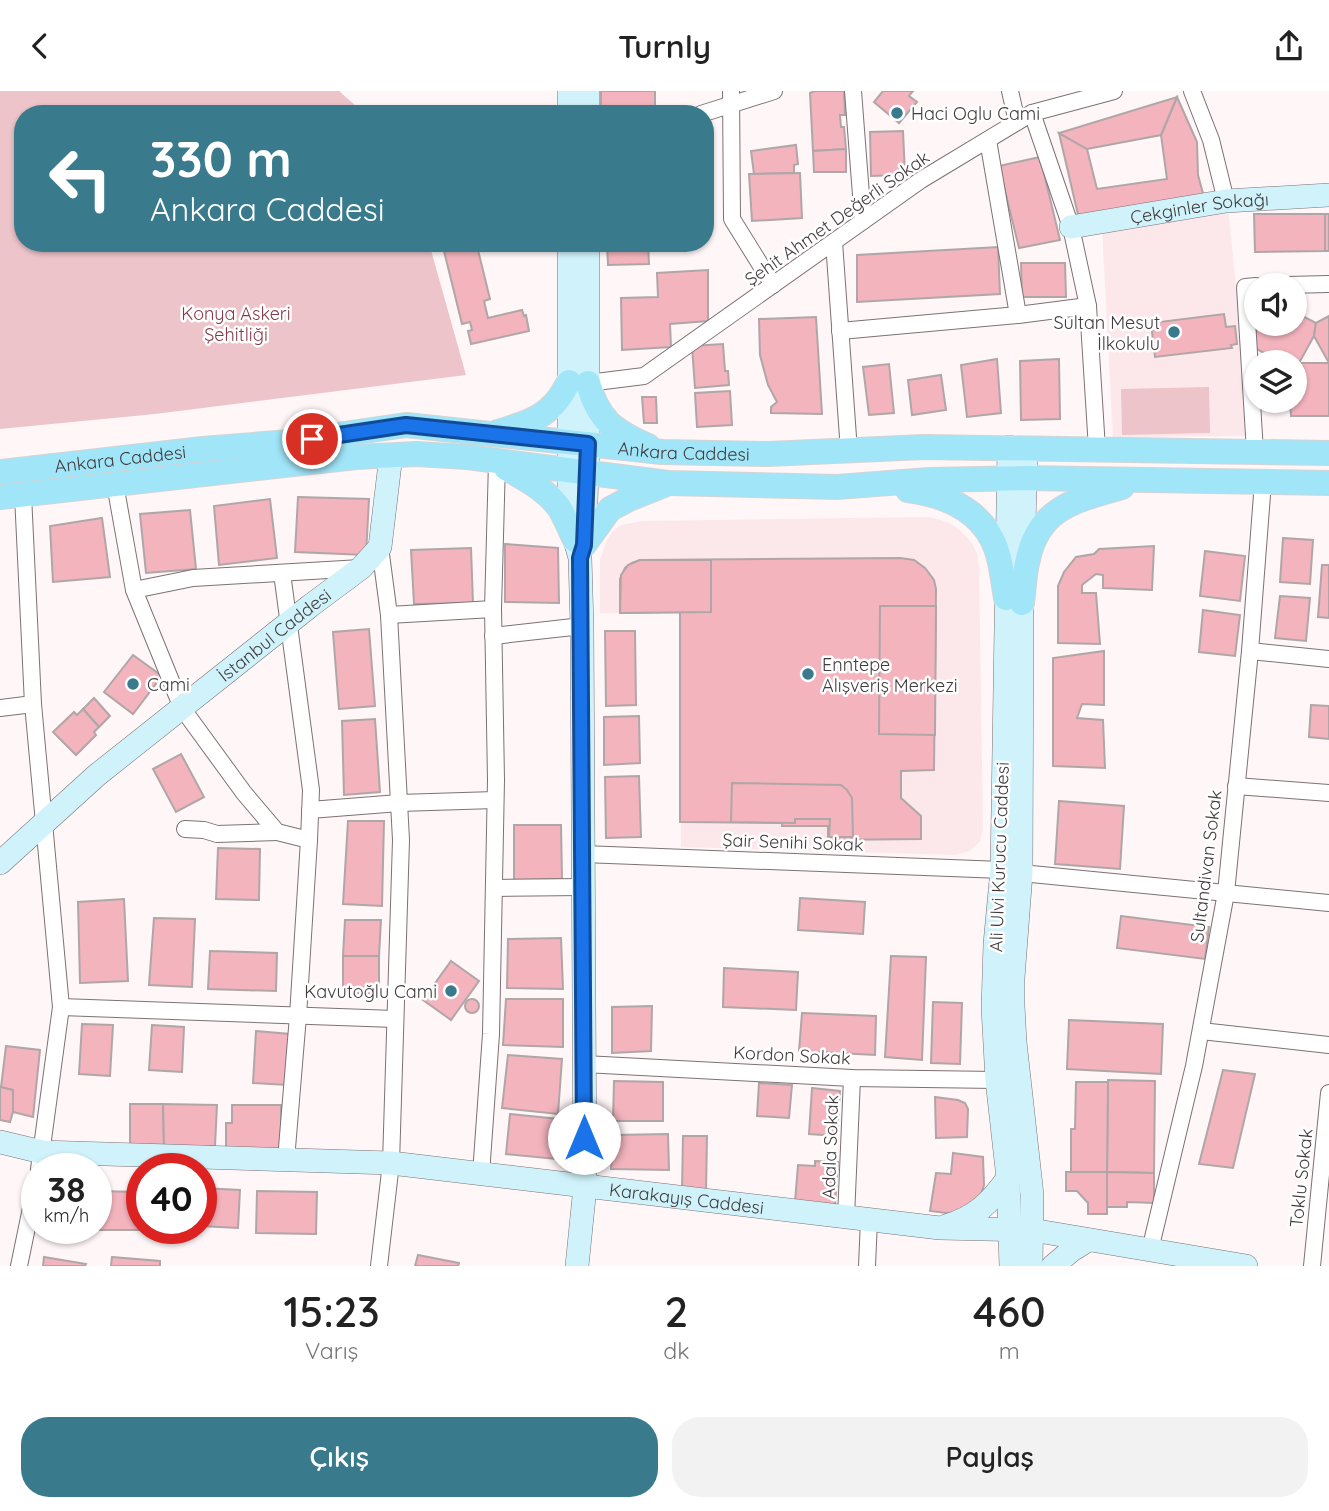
<!DOCTYPE html>
<html lang="tr">
<head>
<meta charset="utf-8">
<style>
	:root { --surface:#fff; --page:#f2f2f2; --text:#222; --muted:#767676; --accent:#397b8d }
	body { margin:0; font-family:Quicksand,sans-serif; background:var(--page); color:var(--text); height:100vh; display:flex; flex-direction:column; font-size:26px; white-space:nowrap }
	* { box-sizing:border-box; margin:0 }
	p { font-size:23px; color:var(--muted) }
	.icon { flex:none; width:38px; height:38px; fill:none; stroke:currentColor; stroke-width:2; stroke-linecap:round; stroke-linejoin:round }
	.map { position:relative; height:1175px; overflow:hidden }
	.sheet { display:flex; flex-direction:column; background:var(--surface); flex:1 }
	.sheet>* { flex:none }
	.banner { position:absolute; left:14px; top:14px; width:700px; height:147px; border-radius:28px; box-shadow:0 2px 5px #0004; background:#397b8d; color:#fff; overflow:hidden }
	.fabs { position:absolute; left:1244px; top:182px; display:grid; gap:14px }
	.fabs a { display:grid; place-items:center; width:63px; height:63px; border-radius:50%; background:var(--surface); box-shadow:0 2px 5px #0004; font-size:35px }
	.speed { position:absolute; left:21px; top:1062px; display:flex; gap:14px; font-size:35px; font-weight:700; text-align:center }
	.speed>* { display:grid; place-content:center; width:91px; height:91px; border-radius:50%; background:var(--surface); box-shadow:0 2px 5px #0004; line-height:1 }
	.speed small { font-size:18px; font-weight:400 }
	.speed .limit { border:10px solid #d22; background:#fff; color:#111 }
	.pin { position:absolute; display:grid; place-items:center; width:60px; height:60px; color:#fff; margin:-30px; border:4px solid #fff; border-radius:50%; box-shadow:0 2px 7px #0007 }
	.me { position:absolute; width:77px; margin:-38px; rotate:0deg; stroke-linejoin:round; filter:drop-shadow(0 0 5px #0008) }
	.turn { display:flex; align-items:center; gap:24px; height:147px; padding:0 21px; font-size:32px }
	.turn .icon { width:91px; height:91px; stroke-width:2.5 }
	.turn b { display:block; font-size:49px; line-height:60px }
	.eta { display:flex; justify-content:space-evenly; align-items:center; height:119px; text-align:center }
	.eta b { font-size:42px; font-weight:600; line-height:49px }
	.button { display:flex; gap:14px; margin-top:auto; padding:14px 21px }
	.button a { flex:1; height:80px; border-radius:28px; background:var(--accent); color:#fff; font-size:28px; font-weight:600; line-height:80px; text-align:center }
	.button a+a { background:var(--page); color:var(--text) }
	header { display:flex; justify-content:space-between; align-items:center; height:91px; padding:0 21px; background:var(--surface); font-size:32px; font-weight:600 }
	.map>svg:first-child { display:block }
</style>
</head>
<body>
<header><svg class="icon" aria-label="back" viewBox="0 0 24 24"><path d="M15 5l-7 7 7 7"/></svg>Turnly<svg class="icon" aria-label="share" viewBox="0 0 24 24"><path d="M12 15V3M7 8l5-5 5 5M5 13v7h14v-7"/></svg></header>
<div class="map">
<svg width="1329" height="1175" viewBox="0 0 1329 1175">
	<rect width="100%" height="100%" fill="#fff6f7"/>
	<g fill="#fce8eb">
		<path d="M1228 116 1251 345 1113 346 1102 137Z"/>
		<path d="M925 426 937 428 949 432 961 440 971 451 977 462 979 474 983 738 980 750 970 760 955 764 681 756 680 522H600V469L606 451 612 441 621 434 642 430Z"/>
	</g>
	<g fill="#ecc4ca">
		<path d="M0 0H339L365 23H23V152H429L466 284 155 323 0 338Z"/>
		<path d="M1209 296 1210 342 1122 344 1121 298Z"/>
	</g>
	<g fill="#f3b4be" stroke="#b0a6a7" stroke-width="2">
		<rect x="601" y="0" width="54" height="23"/>
		<path d="M815 0H844L845 24H840L841 36H844L846 58 813 60 810 2Z"/>
		<path d="M883 0H913L909 5 917 11 899 32 874 11Z"/>
		<path d="M1177 6 1197 51 1198 84 1204 106 1079 128 1059 42 1087 58 1097 98 1167 88 1161 44Z"/>
		<path d="M1177 6 1161 44 1087 58 1059 42Z"/>
		<path d="M903 40 905 84 871 85 870 41Z"/>
		<path d="M796 54 798 73 794 74V82L754 83 751 60Z"/>
		<path d="M846 58V81H814L813 60Z"/>
		<path d="M705 59H708L709 113H705Z"/>
		<path d="M1040 66 1060 149 1019 157 999 75Z"/>
		<path d="M800 82 802 127 752 130 749 83Z"/>
		<path d="M1254 123H1325V160L1255 161Z"/>
		<rect x="1325" y="123" width="4" height="37"/>
		<path d="M442 152H494L495 155 478 159 490 208 484 210 488 227 522 219 524 225 526 224 529 240 471 253 468 240 472 239 470 231 462 233Z"/>
		<path d="M607 152H648L649 173 608 174Z"/>
		<path d="M998 156 1000 203 857 211V164Z"/>
		<path d="M1021 172H1065L1066 206H1022Z"/>
		<path d="M708 179V230L670 233 671 256 622 259 621 207 658 206 657 182Z"/>
		<path d="M1295 221 1316 232 1314 245 1299 272 1295 274V271H1281L1249 254 1260 233H1295Z"/>
		<path d="M1224 223 1226 236 1235 235 1237 253 1231 254 1232 257 1155 266 1151 232Z"/>
		<path d="M1329 225V272L1314 245 1316 232Z"/>
		<path d="M816 226 822 323 771 322V316L777 311 768 294 760 264 759 228Z"/>
		<path d="M723 253 725 280H728L729 294 695 297 692 255Z"/>
		<path d="M997 268 1001 322 967 326 961 274Z"/>
		<path d="M1059 268 1060 328 1021 329 1020 270Z"/>
		<path d="M1299 272H1329V325H1291L1290 310H1295V274Z"/>
		<path d="M889 273 894 322 869 324 863 276Z"/>
		<path d="M941 284 946 319 912 324 908 289Z"/>
		<path d="M730 300 732 334 697 336 695 302Z"/>
		<path d="M642 306H656L657 332H644Z"/>
		<path d="M298 406 369 408 366 464 295 461Z"/>
		<path d="M270 408 277 467 219 474 214 415Z"/>
		<path d="M190 419 196 478 146 482 140 423Z"/>
		<path d="M102 427 110 486 53 491 50 435Z"/>
		<path d="M1283 447 1313 449 1310 493 1280 491Z"/>
		<path d="M505 453 558 457 559 512 505 511Z"/>
		<path d="M1154 455 1152 499 1103 497V484L1096 483 1082 494V502H1096L1100 553 1058 552V495L1064 481 1076 466 1094 463 1099 458Z"/>
		<path d="M471 457 473 512 414 513 411 459Z"/>
		<path d="M1205 460 1245 465 1240 510 1200 505Z"/>
		<path d="M900 467 914 469 925 477 934 489 936 498 934 679 901 680V707L921 725V748L828 749V735H782V732L680 731V521L620 522V488L625 477 632 472 640 469Z"/>
		<path d="M640 469H711V521L620 522 621 484 628 474Z"/>
		<path d="M1322 474H1329V527L1318 526Z"/>
		<path d="M1280 505 1310 507 1306 550 1275 547Z"/>
		<path d="M880 515H936L935 644 879 643Z"/>
		<path d="M1203 519 1240 524 1235 565 1199 561Z"/>
		<path d="M369 538 375 615 339 618 333 541Z"/>
		<path d="M605 540H635L636 614 606 615Z"/>
		<path d="M1104 560V614L1082 613 1077 627 1103 629 1105 677 1053 675V567Z"/>
		<path d="M133 564 162 585 133 623 104 601Z"/>
		<path d="M94 607 110 625 99 636 83 618Z"/>
		<path d="M1311 614 1329 615V648L1309 646Z"/>
		<path d="M83 618 99 636 94 641 96 644 76 664 53 641 74 621 77 624Z"/>
		<path d="M639 625 640 672 604 674V626Z"/>
		<path d="M375 628 380 701 344 704 342 630Z"/>
		<path d="M181 663 204 706 176 721 153 678Z"/>
		<path d="M639 685 641 746 606 747 605 686Z"/>
		<path d="M732 692 841 694 847 699 852 707 853 746H829L830 728H795V732L731 731Z"/>
		<path d="M1059 710 1124 715 1120 778 1055 773Z"/>
		<path d="M348 730H384L382 815 343 813Z"/>
		<path d="M514 734H561L562 788 514 789Z"/>
		<path d="M218 757 260 758 259 809 216 808Z"/>
		<path d="M800 807 865 811 863 843 798 839Z"/>
		<path d="M124 808 128 890 80 892 78 811Z"/>
		<path d="M1121 825 1209 836 1205 868 1117 857Z"/>
		<path d="M154 827 195 828 192 896 149 894Z"/>
		<path d="M345 829H381L379 865H343Z"/>
		<path d="M561 847 563 898 507 897 508 848Z"/>
		<path d="M210 860 277 862 276 900 208 898Z"/>
		<path d="M343 865H379V903L343 902Z"/>
		<path d="M891 865 926 866 922 969 885 966Z"/>
		<path d="M451 870 479 890 451 929 423 909Z"/>
		<path d="M724 877 798 881 796 919 723 916Z"/>
		<path d="M506 908H563V956L503 954Z"/>
		<circle cx="472" cy="915" r="7"/>
		<path d="M933 911 962 912 960 973 931 972Z"/>
		<path d="M652 915 651 960 612 962V916Z"/>
		<path d="M802 922 876 925 875 964 799 960Z"/>
		<path d="M1069 929 1163 933 1161 983 1067 978Z"/>
		<path d="M82 933 113 934 110 985 79 983Z"/>
		<path d="M152 934 184 936 182 981 149 979Z"/>
		<path d="M256 940 290 943 287 994 253 992Z"/>
		<path d="M6 955 40 959 33 1026 13 1021V999L1 996Z"/>
		<path d="M508 964 562 968 558 1023 502 1017Z"/>
		<path d="M1223 979 1255 983 1233 1077 1199 1073Z"/>
		<path d="M1108 989 1155 990 1154 1082 1107 1081Z"/>
		<path d="M614 990 663 991V1030H613Z"/>
		<path d="M1076 991H1108L1107 1081H1071V1038H1075Z"/>
		<path d="M759 992 792 994 789 1027 757 1025Z"/>
		<path d="M0 996 13 999V1021L10 1031 0 1029Z"/>
		<path d="M812 997 840 1000 837 1045 809 1043Z"/>
		<path d="M935 1006 958 1009 965 1012 968 1018 967 1046 936 1047Z"/>
		<path d="M130 1013H163L164 1055H130Z"/>
		<path d="M163 1013 217 1014 215 1055H164Z"/>
		<path d="M232 1014H281V1060H226V1032H232Z"/>
		<path d="M510 1023 559 1028 556 1068 506 1063Z"/>
		<path d="M668 1043 669 1079 611 1078 613 1044Z"/>
		<path d="M683 1045H707L706 1101 682 1100Z"/>
		<path d="M953 1062 983 1066 984 1094 980 1107 954 1123 930 1120 936 1082 951 1083Z"/>
		<path d="M815 1070 838 1071 835 1114 795 1111 798 1074 815 1075Z"/>
		<path d="M1066 1081H1107V1123H1088V1112L1077 1100H1066Z"/>
		<path d="M1107 1081 1154 1082V1112L1127 1111V1116H1107Z"/>
		<path d="M201 1097 240 1099 238 1137 201 1135Z"/>
		<path d="M96 1100 141 1101V1139H83V1138H96Z"/>
		<path d="M257 1100 317 1101 316 1143 256 1142Z"/>
		<path d="M418 1164 459 1172 458 1175H415Z"/>
		<path d="M44 1166 86 1173 85 1175H43Z"/>
		<path d="M112 1166 160 1170V1175H111Z"/>
	</g>
	<g fill="none" stroke-linecap="round" stroke-linejoin="round">
		<g stroke="#7c7273" stroke-width="18">
			<g id="street">
				<path d="M731 0 732 128 773 194"/>
				<path d="M853 0 863 130"/>
				<path d="M1010 0 1017 31"/>
				<path d="M1192 0 1211 49 1226 110"/>
				<path d="M1032 22 1071 136 1088 215 1097 358"/>
				<path d="M701 23 774 0"/>
				<path d="M988 49 1018 224"/>
				<path d="M834 151 849 360"/>
				<path d="M1287 194 1329 193"/>
				<path d="M840 240 1018 224 1088 215"/>
				<path d="M588 292 644 285 921 89 1032 22 1114 0"/>
				<path d="M1255 361 1245 196 1256 195"/>
				<path d="M115 393 134 499 182 617 244 702 277 741 309 749"/>
				<path d="M23 404 33 613 61 916 39 1078"/>
				<path d="M282 482 311 699 309 749 298 925 286 1069"/>
				<path d="M134 499 193 487 361 477"/>
				<path d="M389 524 493 518"/>
				<path d="M493 545 582 535"/>
				<path d="M1250 560 1329 568"/>
				<path d="M0 617 33 613"/>
				<path d="M1236 695 1329 702"/>
				<path d="M310 719 399 712 495 709"/>
				<path d="M185 738 204 739 217 743 277 741"/>
				<path d="M583 763 1002 779"/>
				<path d="M1021 782 1329 812"/>
				<path d="M494 797 583 796"/>
				<path d="M61 916 395 928"/>
				<path d="M1201 940 1329 954"/>
				<path d="M584 973 852 987 997 989"/>
				<path d="M481 1083 491 943 496 689 493 518 497 371"/>
				<path d="M846 1126 852 987"/>
				<path d="M1150 1159 1194 975 1226 802 1250 560 1263 391"/>
				<path d="M19 1175 37 1088"/>
				<path d="M379 1175 391 1072 401 749 389 524 380 456"/>
				<path d="M867 1175 869 1129"/>
				<path d="M1312 1175 1329 1002"/>
			</g>
		</g>
		<g stroke="#7c7273" stroke-width="24">
			<g id="secondary">
				<path d="M569 0V23"/>
				<path d="M588 23V0"/>
				<path id="s1" d="M1071 136 1226 110 1329 104"/>
				<path d="M569 152V410L575 449 580 467 582 535 585 1096 577 1175"/>
				<path d="M1009 356 1002 779 995 853 993 917 997 989 1008 1087 1011 1175"/>
				<path d="M1026 357 1022 512 1021 782 1013 887V915L1015 951 1032 1104 1031 1175"/>
				<path d="M585 440 588 353V152"/>
				<path id="s2" d="M0 772 97 684 310 515 361 477 380 456 391 364"/>
				<path id="s3" d="M0 1051 42 1061 391 1072 940 1137 1032 1139 1246 1175"/>
				<path d="M946 1135C976 1126 990 1112 1008 1087"/>
				<path d="M1053 1175 1072 1159 1088 1149"/>
			</g>
		</g>
		<g stroke="#d5d4d4" stroke-width="26">
			<g id="primary">
				<path d="M588 292C598 329 614 340 648 355"/>
				<path d="M498 341C517 335 540 329 553 314 560 308 564 299 569 291"/>
				<path d="M506 377C525 388 547 399 560 418 566 428 570 439 575 449"/>
				<path id="s4" d="M0 381 203 358 289 351 406 334 662 361 768 363 924 356 1329 362"/>
				<path d="M908 399C945 404 982 419 996 457 1002 473 1003 491 1006 507"/>
				<path d="M0 406 356 366 417 363 467 366 668 392 837 396 929 389 1026 387 1329 392"/>
				<path d="M584 454 610 418 629 408 664 394"/>
				<path d="M1022 512C1024 498 1024 482 1028 468 1039 416 1077 409 1122 396"/>
			</g>
		</g>
		<use href="#street" stroke="#fff" stroke-width="16"/>
		<use href="#secondary" stroke="#d0f2fb" stroke-width="23"/>
		<use href="#primary" stroke="#a1e5f8" stroke-width="24"/>
	</g>
	<g fill="none" stroke-linecap="round" stroke-linejoin="round">
		<g stroke="#114b97" stroke-width="18">
			<path id="route" d="M312 348 406 334 588 353 584 454 580 467 584 1047"/>
		</g>
		<use href="#route" stroke="#1a73e8" stroke-width="12"/>
	</g>
	<g fill="#397b8d" stroke="#fff" stroke-width="2.5">
		<circle cx="897" cy="22" r="7"/>
		<circle cx="1174" cy="241" r="7"/>
		<circle cx="808" cy="583" r="7"/>
		<circle cx="133" cy="593" r="7"/>
		<circle cx="451" cy="900" r="7"/>
	</g>
	<g text-anchor="middle" dominant-baseline="central" stroke-width="5" stroke-linejoin="round" paint-order="stroke">
		<g font-size="18" fill="#403b3c" stroke="#fff" text-anchor="start">
			<text x="911" y="22">Haci Oglu Cami</text>
			<text x="1160" y="231" text-anchor="end">Sultan Mesut<tspan x="1160" dy="21">İlkokulu</tspan></text>
			<text x="822" y="573">Enntepe<tspan x="822" dy="21">Alışveriş Merkezi</tspan></text>
			<text x="147" y="593">Cami</text>
			<text x="437" y="900" text-anchor="end">Kavutoğlu Cami</text>
		</g>
		<g font-size="18" fill="#403b3c" stroke="#fff">
			<text stroke="none"><textPath href="#s1" startOffset="130">Çekginler Sokağı</textPath></text>
			<text transform="translate(837 127) rotate(-35)">Şehit Ahmet Değerli Sokak</text>
			<text stroke="none"><textPath href="#s4" startOffset="688">Ankara Caddesi</textPath></text>
			<text stroke="none"><textPath href="#s4" startOffset="121">Ankara Caddesi</textPath></text>
			<text stroke="none"><textPath href="#s2" startOffset="357">İstanbul Caddesi</textPath></text>
			<text transform="translate(793 751) rotate(2)">Şair Senihi Sokak</text>
			<text transform="translate(999 766) rotate(-88)">Ali Ulvi Kurucu Caddesi</text>
			<text transform="translate(1206 775) rotate(-83)">Sultandivan Sokak</text>
			<text transform="translate(792 964) rotate(3)">Kordon Sokak</text>
			<text transform="translate(830 1056) rotate(-88)">Adala Sokak</text>
			<text transform="translate(1301 1087) rotate(-84)">Toklu Sokak</text>
			<text stroke="none"><textPath href="#s3" startOffset="690">Karakayış Caddesi</textPath></text>
		</g>
		<g font-size="18" fill="#853a4b" stroke="#fff">
			<text x="236" y="222">Konya Askeri<tspan x="236" dy="21">Şehitliği</tspan></text>
		</g>
	</g>
</svg>
<div class="fabs">
<a><svg class="icon" aria-label="sound" viewBox="0 0 24 24"><path d="M4 9h4l5-4v14l-5-4H4zM17 9q2 3 0 6"/></svg></a>
<a><svg class="icon" aria-label="layers" viewBox="0 0 24 24"><path d="M12 4l9 5-9 5-9-5zM3 14l9 5 9-5"/></svg></a>
</div>
<div class="speed"><div>38<small>km/h</small></div><div class="limit">40</div></div>
<div class="pin" style="left:312px;top:348px;background:#d93025"><svg class="icon" aria-label="arrive" viewBox="0 0 24 24"><path d="M6 21V4h12l-3 4 3 4H6"/></svg></div>
<svg class="me" style="left:584px;top:1047px" viewBox="-20 -20 40 40"><circle r="19" fill="#fff"/><path d="M0-13L10 11 0 6-10 11z" fill="#1a73e8"/></svg>
<div class="banner">
<div class="turn"><svg class="icon" aria-label="left" viewBox="0 0 24 24"><path d="M17 20v-9H6M10 6l-5 5 5 5"/></svg><div><b>330 m</b>Ankara Caddesi</div></div>
</div>
</div>
<section class="sheet">
<div class="eta">
<div><b>15:23</b><p>Varış</p></div>
<div><b>2</b><p>dk</p></div>
<div><b>460</b><p>m</p></div>
</div>
<div class="button"><a>Çıkış</a><a>Paylaş</a></div>
</section>
</body>
</html>
